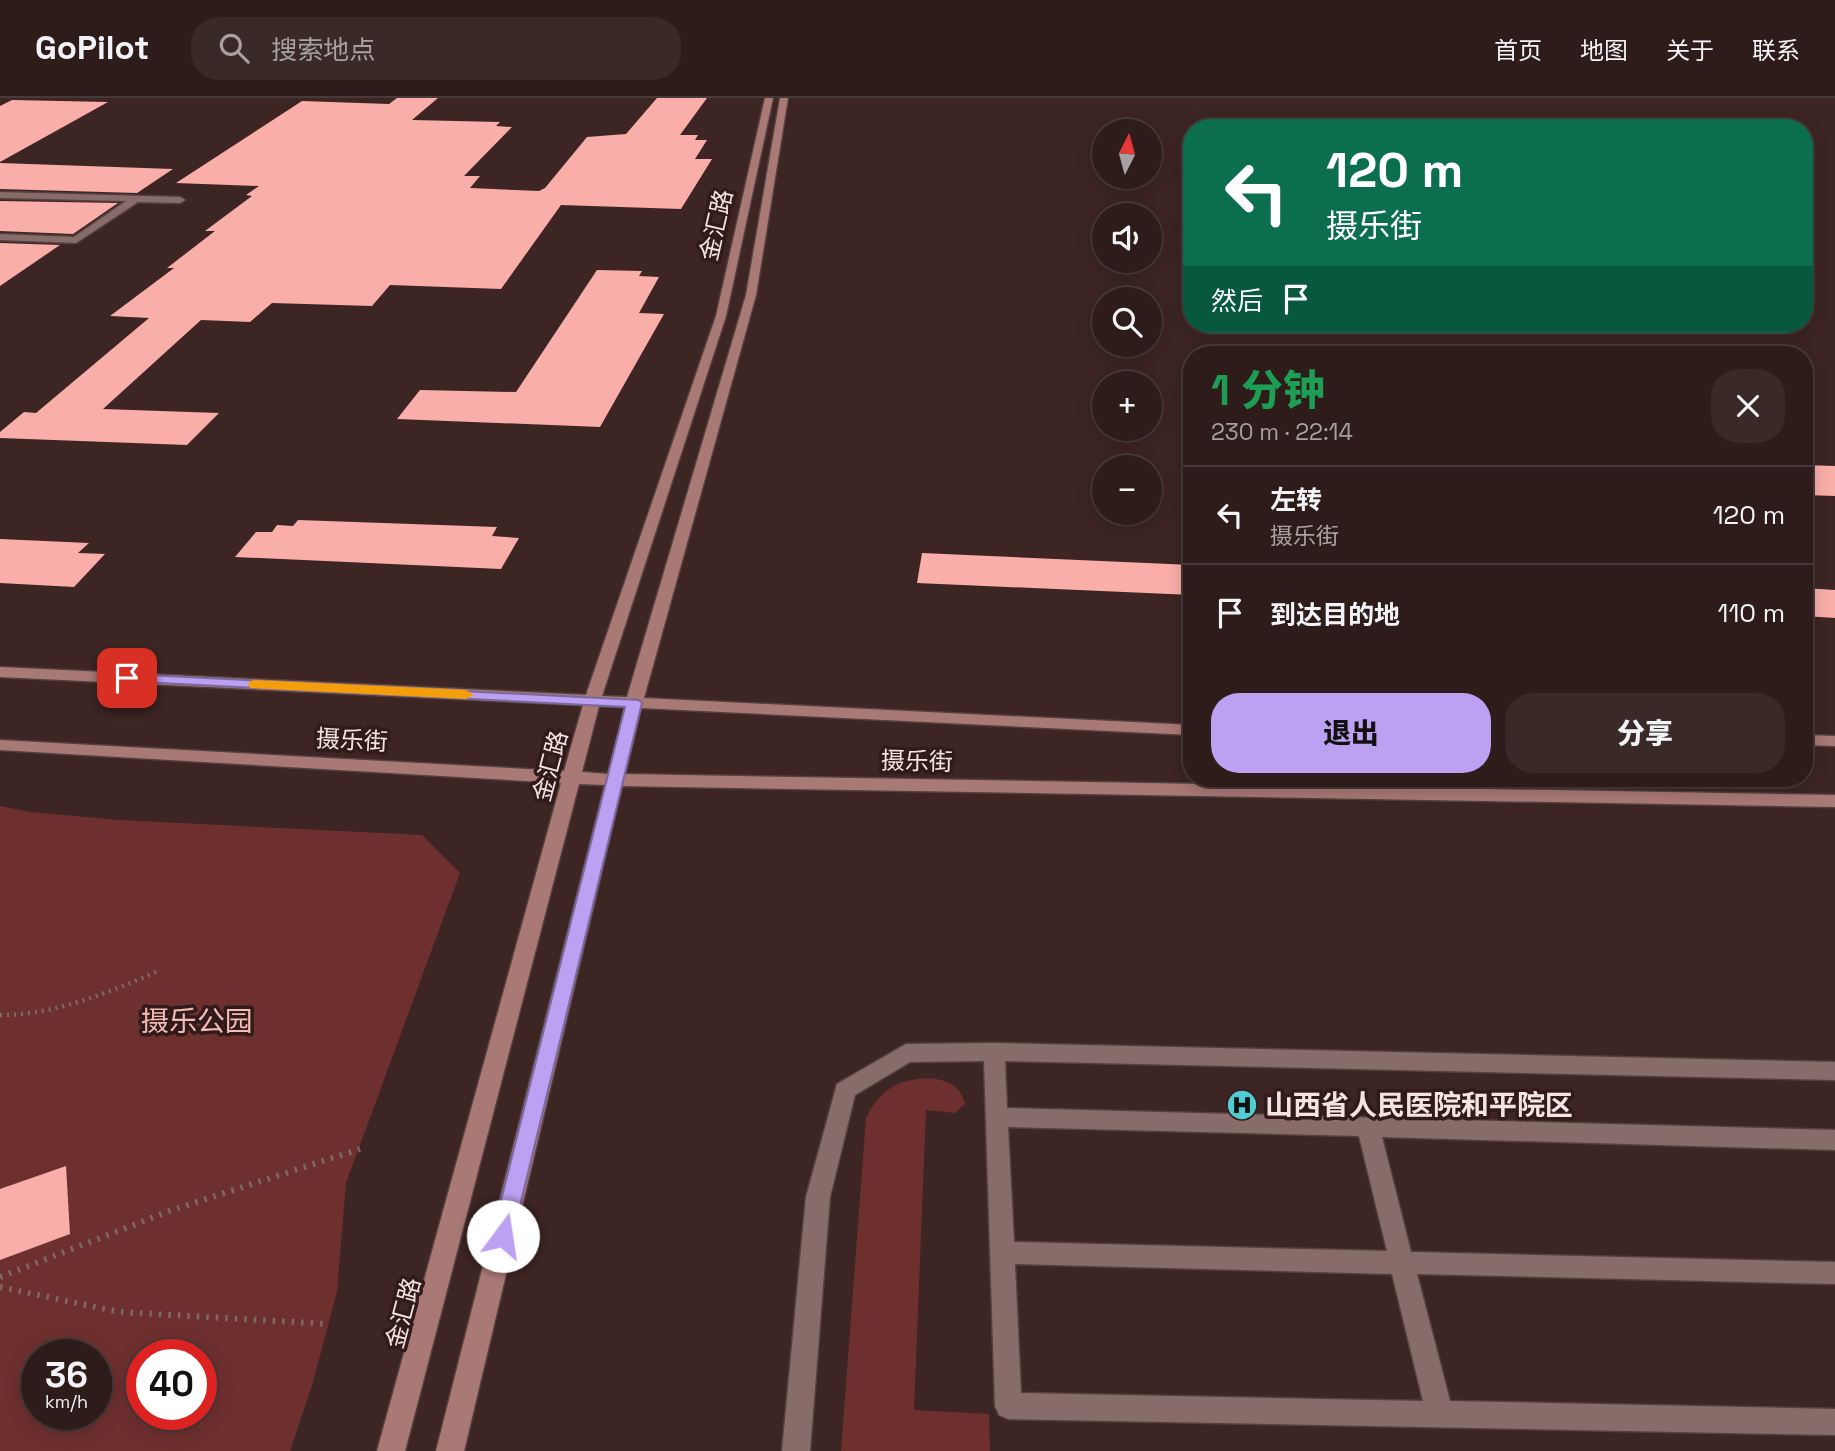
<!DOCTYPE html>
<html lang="zh">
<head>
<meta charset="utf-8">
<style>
	:root { --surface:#2d1c1a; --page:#392927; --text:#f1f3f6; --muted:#a7a1a2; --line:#483a39; --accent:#bca0f2 }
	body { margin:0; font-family:"Space Grotesk","Noto Sans SC",sans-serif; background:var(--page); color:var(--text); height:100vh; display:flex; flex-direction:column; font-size:26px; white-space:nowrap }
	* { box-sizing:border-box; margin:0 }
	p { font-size:23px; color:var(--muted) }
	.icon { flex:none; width:38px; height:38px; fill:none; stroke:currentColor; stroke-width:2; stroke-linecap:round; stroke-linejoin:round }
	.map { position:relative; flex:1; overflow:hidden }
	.panel { position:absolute; left:1183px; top:248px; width:630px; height:441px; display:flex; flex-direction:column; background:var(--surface); border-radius:28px; box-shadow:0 4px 18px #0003,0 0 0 2px var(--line) }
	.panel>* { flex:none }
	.guide { position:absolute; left:1183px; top:21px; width:630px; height:214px; border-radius:28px; box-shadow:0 4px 18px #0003,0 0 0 2px var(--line); background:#0b6e4f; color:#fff; overflow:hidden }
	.needle { width:46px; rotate:6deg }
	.controls { position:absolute; left:1092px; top:21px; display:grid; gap:14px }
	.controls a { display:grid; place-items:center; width:70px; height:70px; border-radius:50%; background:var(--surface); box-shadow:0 4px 18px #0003,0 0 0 2px var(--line); font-size:35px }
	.speed { position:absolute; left:21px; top:1241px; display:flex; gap:14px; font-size:35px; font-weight:700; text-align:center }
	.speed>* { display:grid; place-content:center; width:91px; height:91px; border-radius:50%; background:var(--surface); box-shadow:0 4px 18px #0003,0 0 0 2px var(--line); line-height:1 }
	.speed small { font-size:18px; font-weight:400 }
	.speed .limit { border:10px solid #d22; background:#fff; color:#111 }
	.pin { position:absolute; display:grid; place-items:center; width:60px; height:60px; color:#fff; margin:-30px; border-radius:14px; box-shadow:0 4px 10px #0006 }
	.me { position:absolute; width:77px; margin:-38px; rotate:14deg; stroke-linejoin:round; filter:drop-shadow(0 0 5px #0008) }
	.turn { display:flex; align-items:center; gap:24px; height:147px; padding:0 28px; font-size:32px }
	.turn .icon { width:91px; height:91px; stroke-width:2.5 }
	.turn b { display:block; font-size:49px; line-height:60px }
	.then { display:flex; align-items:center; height:66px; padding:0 28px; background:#0003; gap:14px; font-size:26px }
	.round { display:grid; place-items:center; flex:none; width:74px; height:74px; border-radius:28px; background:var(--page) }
	.headline { display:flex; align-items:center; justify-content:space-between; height:119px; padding:0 28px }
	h1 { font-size:42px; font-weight:800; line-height:52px; color:#1e9e55 }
	.action { display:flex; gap:14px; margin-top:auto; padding:14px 28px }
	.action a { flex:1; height:80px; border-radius:28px; background:var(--accent); color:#111; font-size:28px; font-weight:800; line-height:80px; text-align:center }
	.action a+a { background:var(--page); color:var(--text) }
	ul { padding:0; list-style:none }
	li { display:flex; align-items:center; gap:21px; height:98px; padding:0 28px; border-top:2px solid var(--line) }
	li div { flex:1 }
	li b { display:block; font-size:26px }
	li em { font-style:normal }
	header { display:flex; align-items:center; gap:42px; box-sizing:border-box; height:98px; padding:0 35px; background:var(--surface); border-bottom:2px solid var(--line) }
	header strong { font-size:33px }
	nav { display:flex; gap:38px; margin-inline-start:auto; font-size:24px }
	.search { width:490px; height:63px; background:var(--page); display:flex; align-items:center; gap:18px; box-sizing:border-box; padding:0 24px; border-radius:28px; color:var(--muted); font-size:26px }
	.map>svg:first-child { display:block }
</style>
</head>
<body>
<header>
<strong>GoPilot</strong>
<div class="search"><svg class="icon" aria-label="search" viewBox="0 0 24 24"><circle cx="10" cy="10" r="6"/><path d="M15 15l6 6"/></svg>搜索地点</div>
<nav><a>首页</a><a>地图</a><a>关于</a><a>联系</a></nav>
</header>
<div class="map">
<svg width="1835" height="1353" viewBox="0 0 1835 1353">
	<rect width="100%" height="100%" fill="#3c2523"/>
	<g fill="#6e302f" fill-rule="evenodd">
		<path d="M0 708 31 714 119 722 422 737 460 775 346 1085 337 1194 313 1284 290 1353H0ZM37 1256H96V1316H37ZM142 1256H201V1316H142Z"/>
		<path d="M928 980C947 982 960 986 965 1006L955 1015 926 1012 914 1312 989 1316 990 1353H841L866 1020C881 991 896 982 928 980Z"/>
	</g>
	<g fill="#f9aea9">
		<path d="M397 0H438L412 22 500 24 496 28 512 29 464 78H480L470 90 539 93 545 90 587 39 626 36 657 0H707L680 37H698L695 42H707L695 61H712L681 111 561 107 501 191 390 187 372 208 272 205 250 224 201 222 103 311 219 315 187 347 0 340V334L24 314 36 315 149 220 110 218 174 170H167L215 133H205L252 98 246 97 259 88 176 85 302 3 389 6Z"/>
		<path d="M12 2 108 4 0 64V8Z"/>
		<path d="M0 65 173 71 137 95 0 91Z"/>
		<path d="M0 103 118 105 73 136 0 133Z"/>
		<path d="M0 145 60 147 0 188Z"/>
		<path d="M597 172 642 173 639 178 659 179 639 215 664 216 600 329 397 321 420 292 516 294Z"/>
		<path d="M1804 367 1835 368V398L1804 397Z"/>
		<path d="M298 422 497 429 492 438 519 440 501 471 235 459 256 434H272L277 427 293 428Z"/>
		<path d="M0 441 89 445 78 455 105 456 74 489 0 485Z"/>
		<path d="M922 455 1192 467V497L917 485Z"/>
		<path d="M1804 490 1835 492V520L1804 518Z"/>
		<path d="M66 1068 70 1136 0 1162V1091Z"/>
	</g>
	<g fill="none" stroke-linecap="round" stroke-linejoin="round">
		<g stroke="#54403f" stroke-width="3">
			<path id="lane" d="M994 945 1835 964V982L1005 963 1007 1010 1835 1032V1052L1382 1039 1411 1154 1835 1164V1186L1417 1176 1450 1303 1835 1311V1337L1008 1321 999 1317 995 1308 984 963 910 964 855 997 830 1099 810 1353H782L806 1099 837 986 906 946ZM1008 1029 1359 1038 1387 1153 1014 1144ZM1015 1166 1392 1176 1423 1303 1021 1295Z"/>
		</g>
		<g stroke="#54403f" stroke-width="3">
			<path id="street" d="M0 94 180 99 185 102 180 105 138 104 76 145 0 142V136L74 139 126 103 0 100Z"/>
		</g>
		<g stroke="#54403f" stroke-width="3">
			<g id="secondary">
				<path d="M765 0H773L726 218 602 598 627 599 746 197 780 0H788L756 197 644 600 1192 627V637L641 610 625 676 1835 697V709L622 688 464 1353H436L605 687 579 686 405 1353H377L561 685 0 652V642L564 673 583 607 0 579V569L586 597 716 218ZM599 608 625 609 608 676 582 674Z"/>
				<path d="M1804 637 1835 638V648L1804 647Z"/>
			</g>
		</g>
		<path stroke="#7d6866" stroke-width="4.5" stroke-dasharray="2 5" stroke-linecap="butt" d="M0 917C56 917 110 894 160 872"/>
		<g stroke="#7d6866" stroke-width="6" stroke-dasharray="2.5 7" stroke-linecap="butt">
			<path d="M0 1179 172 1112 360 1051"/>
			<path d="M0 1189 120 1214 329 1226"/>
		</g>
		<use href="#lane" fill="#876c6a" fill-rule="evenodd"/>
		<use href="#street" fill="#876c6a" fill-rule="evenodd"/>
		<use href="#secondary" fill="#a97976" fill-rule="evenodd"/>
	</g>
	<path fill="#bca0f2" stroke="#7a689d" stroke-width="2" d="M127 576 639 602 642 605 511 1145 503 1148 496 1145 492 1138 625 609 122 583 119 580Z"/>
	<path fill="#f59e0b" d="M255 582 466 592 474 597 466 601 250 590 248 587 250 583Z"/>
	<defs>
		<g id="hospital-disc" transform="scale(1.575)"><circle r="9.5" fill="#51ccd2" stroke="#311b1a"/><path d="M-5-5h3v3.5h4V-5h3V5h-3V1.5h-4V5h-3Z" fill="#111"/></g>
	</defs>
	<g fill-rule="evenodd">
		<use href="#hospital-disc" x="1242" y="1007"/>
	</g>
	<g text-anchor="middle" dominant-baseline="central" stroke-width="7" stroke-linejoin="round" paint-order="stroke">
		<g font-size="24" fill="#f3e3e1" stroke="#311b1a">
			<text transform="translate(716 127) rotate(-77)">金汇路</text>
			<text transform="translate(352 642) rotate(3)">摄乐街</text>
			<text transform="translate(917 663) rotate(1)">摄乐街</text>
			<text transform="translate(550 668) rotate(-75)">金汇路</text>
			<text transform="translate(403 1215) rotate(-75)">金汇路</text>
		</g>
		<g font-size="28" fill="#f7bab6" stroke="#311b1a">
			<text x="197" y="923">摄乐公园</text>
		</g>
		<g font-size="28" font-weight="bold" fill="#f3e3e1" stroke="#311b1a" text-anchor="start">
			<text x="1265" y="1007">山西省人民医院和平院区</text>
		</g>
	</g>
</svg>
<div class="controls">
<a><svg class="needle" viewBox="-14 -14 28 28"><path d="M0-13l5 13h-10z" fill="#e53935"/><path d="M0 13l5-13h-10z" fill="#a7a1a2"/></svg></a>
<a><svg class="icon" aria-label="sound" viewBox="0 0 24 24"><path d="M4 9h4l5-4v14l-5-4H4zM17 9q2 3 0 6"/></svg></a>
<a><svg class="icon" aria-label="search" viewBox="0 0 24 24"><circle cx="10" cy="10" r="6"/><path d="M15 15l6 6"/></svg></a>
<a>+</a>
<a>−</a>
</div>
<div class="speed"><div>36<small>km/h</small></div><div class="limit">40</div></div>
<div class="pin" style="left:127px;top:580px;background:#d93025"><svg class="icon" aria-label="arrive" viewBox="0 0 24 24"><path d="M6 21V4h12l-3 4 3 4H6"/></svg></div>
<svg class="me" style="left:503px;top:1138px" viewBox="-20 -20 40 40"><circle r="19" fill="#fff"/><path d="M0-13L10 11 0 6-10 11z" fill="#bca0f2"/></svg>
<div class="guide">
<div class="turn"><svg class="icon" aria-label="left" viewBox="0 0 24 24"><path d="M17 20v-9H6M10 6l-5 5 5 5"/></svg><div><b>120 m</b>摄乐街</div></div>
<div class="then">然后<svg class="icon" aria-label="arrive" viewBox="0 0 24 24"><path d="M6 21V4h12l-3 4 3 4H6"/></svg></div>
</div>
<section class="panel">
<div class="headline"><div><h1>1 分钟</h1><p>230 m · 22:14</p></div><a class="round"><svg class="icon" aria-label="close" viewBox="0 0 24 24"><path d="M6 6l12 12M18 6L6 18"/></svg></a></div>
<ul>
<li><svg class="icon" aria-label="left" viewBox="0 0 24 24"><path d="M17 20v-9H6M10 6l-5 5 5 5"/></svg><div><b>左转</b><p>摄乐街</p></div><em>120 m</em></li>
<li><svg class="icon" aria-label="arrive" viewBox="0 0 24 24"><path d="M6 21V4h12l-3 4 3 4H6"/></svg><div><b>到达目的地</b></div><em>110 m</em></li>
</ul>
<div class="action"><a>退出</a><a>分享</a></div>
</section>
</div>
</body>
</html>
